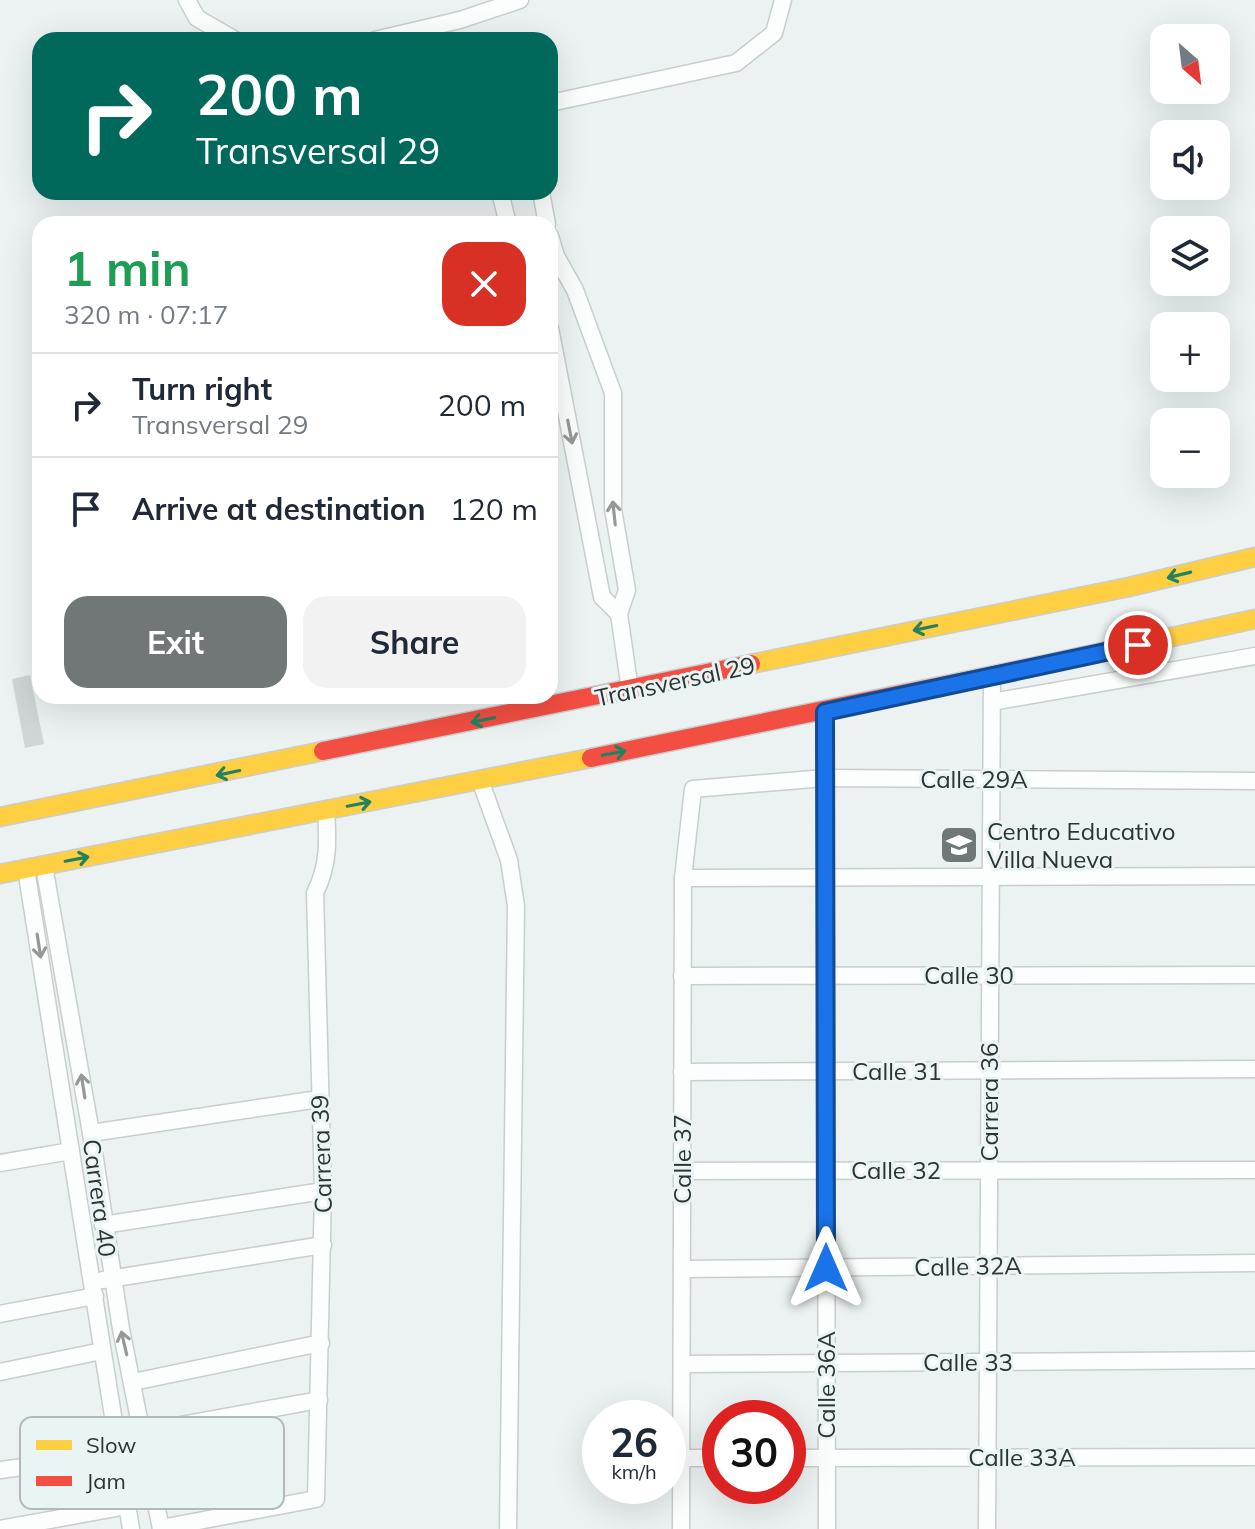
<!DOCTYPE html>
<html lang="en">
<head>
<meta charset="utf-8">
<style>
	:root { --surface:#fff; --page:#f2f2f3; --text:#1f2937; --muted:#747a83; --line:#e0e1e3; --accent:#717676 }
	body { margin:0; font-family:Mulish,sans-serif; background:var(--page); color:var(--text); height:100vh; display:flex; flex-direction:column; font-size:30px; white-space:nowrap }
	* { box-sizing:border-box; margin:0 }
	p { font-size:26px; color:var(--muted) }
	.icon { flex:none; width:44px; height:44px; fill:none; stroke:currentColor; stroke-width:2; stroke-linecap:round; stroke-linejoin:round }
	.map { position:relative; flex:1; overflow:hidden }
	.sheet { position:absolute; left:32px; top:216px; width:526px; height:488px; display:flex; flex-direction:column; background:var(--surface); border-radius:24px; box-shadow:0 8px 32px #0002 }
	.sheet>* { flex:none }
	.top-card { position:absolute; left:32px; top:32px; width:526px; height:168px; border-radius:24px; box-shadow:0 8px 32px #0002; background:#00695c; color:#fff; overflow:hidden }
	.needle { width:52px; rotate:152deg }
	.controls { position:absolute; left:1150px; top:24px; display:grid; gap:16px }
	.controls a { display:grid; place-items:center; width:80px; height:80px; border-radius:16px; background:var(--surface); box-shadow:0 8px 32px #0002; font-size:40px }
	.speed { position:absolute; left:582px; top:1400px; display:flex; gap:16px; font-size:40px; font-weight:700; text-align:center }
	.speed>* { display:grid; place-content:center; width:104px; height:104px; border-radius:50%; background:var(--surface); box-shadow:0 8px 32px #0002; line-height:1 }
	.speed small { font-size:20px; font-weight:400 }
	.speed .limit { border:12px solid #d22; background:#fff; color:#111 }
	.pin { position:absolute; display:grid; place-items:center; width:68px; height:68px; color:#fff; margin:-34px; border:4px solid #fff; border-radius:50%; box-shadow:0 2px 8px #0007 }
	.me { position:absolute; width:88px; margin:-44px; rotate:0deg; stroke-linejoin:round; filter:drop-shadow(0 0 6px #0008) }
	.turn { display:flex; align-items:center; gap:28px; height:168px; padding:0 32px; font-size:36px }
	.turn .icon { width:104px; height:104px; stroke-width:2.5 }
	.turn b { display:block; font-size:56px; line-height:68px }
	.round { display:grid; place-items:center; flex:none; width:84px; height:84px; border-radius:24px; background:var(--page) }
	.overview { display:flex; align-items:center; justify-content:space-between; height:136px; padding:0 32px }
	h1 { font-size:48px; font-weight:700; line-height:60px; color:#1e9e55 }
	.primary-button { display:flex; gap:16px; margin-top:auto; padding:16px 32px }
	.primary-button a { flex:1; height:92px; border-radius:24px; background:var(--accent); color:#fff; font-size:32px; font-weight:700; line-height:92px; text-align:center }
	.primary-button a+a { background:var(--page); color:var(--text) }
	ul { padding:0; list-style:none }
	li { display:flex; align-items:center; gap:24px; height:104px; padding:0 32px; border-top:2px solid var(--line) }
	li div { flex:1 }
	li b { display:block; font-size:30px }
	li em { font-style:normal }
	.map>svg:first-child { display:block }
</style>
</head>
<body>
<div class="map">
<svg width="1255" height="1529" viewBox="0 0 1255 1529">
	<rect width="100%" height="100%" fill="#ecf2f2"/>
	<path fill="#d0d5d5" d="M30 675 44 744 25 748 12 679Z"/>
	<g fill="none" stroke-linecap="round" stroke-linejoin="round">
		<g stroke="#c8cdcd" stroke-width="19">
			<g id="street">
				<path d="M187 0 197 18 235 40"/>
				<path d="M375 40 460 20 520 0"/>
				<path d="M550 103 736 63 774 33 783 0"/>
				<path d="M500 192 508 224"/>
				<path d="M541 192 547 224"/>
				<path d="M550 236 556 256 575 290 613 393V509L627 590 619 614 630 690"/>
				<path d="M550 328 602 597 619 614"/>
				<path d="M992 702 1255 656"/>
				<path d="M825 712 827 1529"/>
				<path d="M480 780 509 860 516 906 508 1529"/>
				<path d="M44 866 91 1133 121 1329 161 1529"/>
				<path d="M26 869 131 1529"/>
				<path d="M683 878 1255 876"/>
				<path d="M682 976 1255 975"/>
				<path d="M682 1072 1255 1069"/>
				<path d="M91 1133 319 1099"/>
				<path d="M0 1163 71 1151"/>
				<path d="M682 1171 1255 1170"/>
				<path d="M103 1225 323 1191"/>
				<path d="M682 1269 1255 1263"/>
				<path d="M103 1280 323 1245"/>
				<path d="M0 1314 95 1296"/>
				<path d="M682 1364 1255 1360"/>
				<path d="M0 1372 102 1351"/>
				<path d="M133 1382 321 1343"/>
				<path d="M142 1432 319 1400"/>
				<path d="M682 1458H720"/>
				<path d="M788 1458 1255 1457"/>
				<path d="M0 1470 119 1454"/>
				<path d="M161 1528 316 1499 323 1191 315 893C329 865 328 841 326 810"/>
				<path d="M0 1529 127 1506"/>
				<path d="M681 1529 683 878 693 789 825 778 1255 781"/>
				<path d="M987 1529 992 676"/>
			</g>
		</g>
		<g stroke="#c8cdcd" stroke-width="21">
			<g id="slow">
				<path d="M751 664 1129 587 1255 557"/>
				<path d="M1038 666 1255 619"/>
				<path d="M0 817 323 751"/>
				<path d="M0 874 591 758"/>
			</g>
		</g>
		<g stroke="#c8cdcd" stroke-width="21">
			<g id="jam">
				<path d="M323 751 751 664"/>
				<path d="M591 758 1038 666"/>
			</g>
		</g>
		<use href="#street" stroke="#fcfdfd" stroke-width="16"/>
		<use href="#slow" stroke="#ffcf43" stroke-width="18"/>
		<use href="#jam" stroke="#f24e42" stroke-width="18"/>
	</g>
	<defs><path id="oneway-shaft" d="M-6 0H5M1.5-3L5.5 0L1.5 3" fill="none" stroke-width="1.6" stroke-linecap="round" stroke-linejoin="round" transform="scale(2)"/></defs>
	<g stroke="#969898">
		<use href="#oneway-shaft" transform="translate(570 432) rotate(79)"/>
		<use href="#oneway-shaft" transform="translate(614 513) rotate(-96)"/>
		<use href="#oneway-shaft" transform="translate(39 946) rotate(81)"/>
		<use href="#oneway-shaft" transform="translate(83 1086) rotate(-99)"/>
		<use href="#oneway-shaft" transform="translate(124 1343) rotate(-103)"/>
	</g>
	<g stroke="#248160">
		<use href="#oneway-shaft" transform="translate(1179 575) rotate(166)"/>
		<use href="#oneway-shaft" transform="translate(925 628) rotate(168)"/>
		<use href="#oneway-shaft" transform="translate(483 720) rotate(168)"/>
		<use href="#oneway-shaft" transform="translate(614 753) rotate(-11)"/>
		<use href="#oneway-shaft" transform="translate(228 773) rotate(168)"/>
		<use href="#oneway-shaft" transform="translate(359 804) rotate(-11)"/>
		<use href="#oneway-shaft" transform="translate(77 859) rotate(-11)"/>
	</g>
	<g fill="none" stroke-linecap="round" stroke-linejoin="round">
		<g stroke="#114b97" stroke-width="20">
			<path id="route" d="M826 1268 825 712 1138 645"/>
		</g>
		<use href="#route" stroke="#1a73e8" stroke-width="14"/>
	</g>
	<defs>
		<g id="school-square" transform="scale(2)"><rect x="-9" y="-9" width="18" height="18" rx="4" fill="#717676" stroke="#e9f4f5"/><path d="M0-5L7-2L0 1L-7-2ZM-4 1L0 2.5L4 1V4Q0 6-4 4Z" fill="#fff"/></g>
	</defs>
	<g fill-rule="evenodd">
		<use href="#school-square" x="959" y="845"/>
	</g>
	<g text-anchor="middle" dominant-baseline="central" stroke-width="6" stroke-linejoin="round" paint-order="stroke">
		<g font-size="24" fill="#2f3333" stroke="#e9f4f5">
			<text transform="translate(675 681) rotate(-12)">Transversal 29</text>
			<text x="974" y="779">Calle 29A</text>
			<text x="969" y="975">Calle 30</text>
			<text x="897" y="1071">Calle 31</text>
			<text transform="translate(989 1102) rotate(-90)">Carrera 36</text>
			<text transform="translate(321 1154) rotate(-92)">Carrera 39</text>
			<text transform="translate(682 1159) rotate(-90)">Calle 37</text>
			<text x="896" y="1170">Calle 32</text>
			<text transform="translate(100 1198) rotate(82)">Carrera 40</text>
			<text transform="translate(968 1266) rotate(-1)">Calle 32A</text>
			<text x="968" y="1362">Calle 33</text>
			<text transform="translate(826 1385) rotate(-90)">Calle 36A</text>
			<text x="1022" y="1457">Calle 33A</text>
		</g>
		<g font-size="24" fill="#2f3333" stroke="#e9f4f5" text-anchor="start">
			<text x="987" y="831">Centro Educativo<tspan x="987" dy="28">Villa Nueva</tspan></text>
		</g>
	</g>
	<rect x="20" y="1417" width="264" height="92" rx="12" fill="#e9f4f5" stroke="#b1babb" stroke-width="2"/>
	<rect x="36" y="1440" width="36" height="10" fill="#ffcf43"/>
	<rect x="36" y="1476" width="36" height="10" fill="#f24e42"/>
	<g font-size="22" fill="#2f3333">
		<text x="86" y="1453">Slow</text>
		<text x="86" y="1489">Jam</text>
	</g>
</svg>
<div class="controls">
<a><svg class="needle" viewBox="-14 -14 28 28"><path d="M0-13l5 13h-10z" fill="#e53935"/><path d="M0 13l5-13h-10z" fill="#747a83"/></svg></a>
<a><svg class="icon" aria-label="sound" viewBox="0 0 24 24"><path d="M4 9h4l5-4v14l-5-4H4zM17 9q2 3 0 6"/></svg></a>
<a><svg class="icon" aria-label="layers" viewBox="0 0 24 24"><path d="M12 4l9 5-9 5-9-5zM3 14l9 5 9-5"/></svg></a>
<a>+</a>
<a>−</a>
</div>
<div class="speed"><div>26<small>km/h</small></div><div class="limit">30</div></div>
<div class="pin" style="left:1138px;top:645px;background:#d93025"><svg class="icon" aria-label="arrive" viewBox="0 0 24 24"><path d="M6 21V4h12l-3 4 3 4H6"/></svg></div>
<svg class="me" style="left:826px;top:1268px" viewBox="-20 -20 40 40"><path d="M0-17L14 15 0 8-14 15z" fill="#1a73e8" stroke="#fff" stroke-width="4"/></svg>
<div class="top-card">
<div class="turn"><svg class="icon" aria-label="right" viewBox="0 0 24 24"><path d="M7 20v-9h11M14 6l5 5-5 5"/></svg><div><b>200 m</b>Transversal 29</div></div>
</div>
<section class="sheet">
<div class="overview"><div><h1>1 min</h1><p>320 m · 07:17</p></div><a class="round" style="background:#d93025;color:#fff"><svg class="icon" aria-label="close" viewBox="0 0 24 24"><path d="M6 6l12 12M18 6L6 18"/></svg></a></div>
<ul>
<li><svg class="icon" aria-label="right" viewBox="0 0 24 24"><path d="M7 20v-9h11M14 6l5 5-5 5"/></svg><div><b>Turn right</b><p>Transversal 29</p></div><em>200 m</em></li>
<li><svg class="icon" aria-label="arrive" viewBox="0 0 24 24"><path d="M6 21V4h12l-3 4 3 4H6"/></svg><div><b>Arrive at destination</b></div><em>120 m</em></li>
</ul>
<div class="primary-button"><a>Exit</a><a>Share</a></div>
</section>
</div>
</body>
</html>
